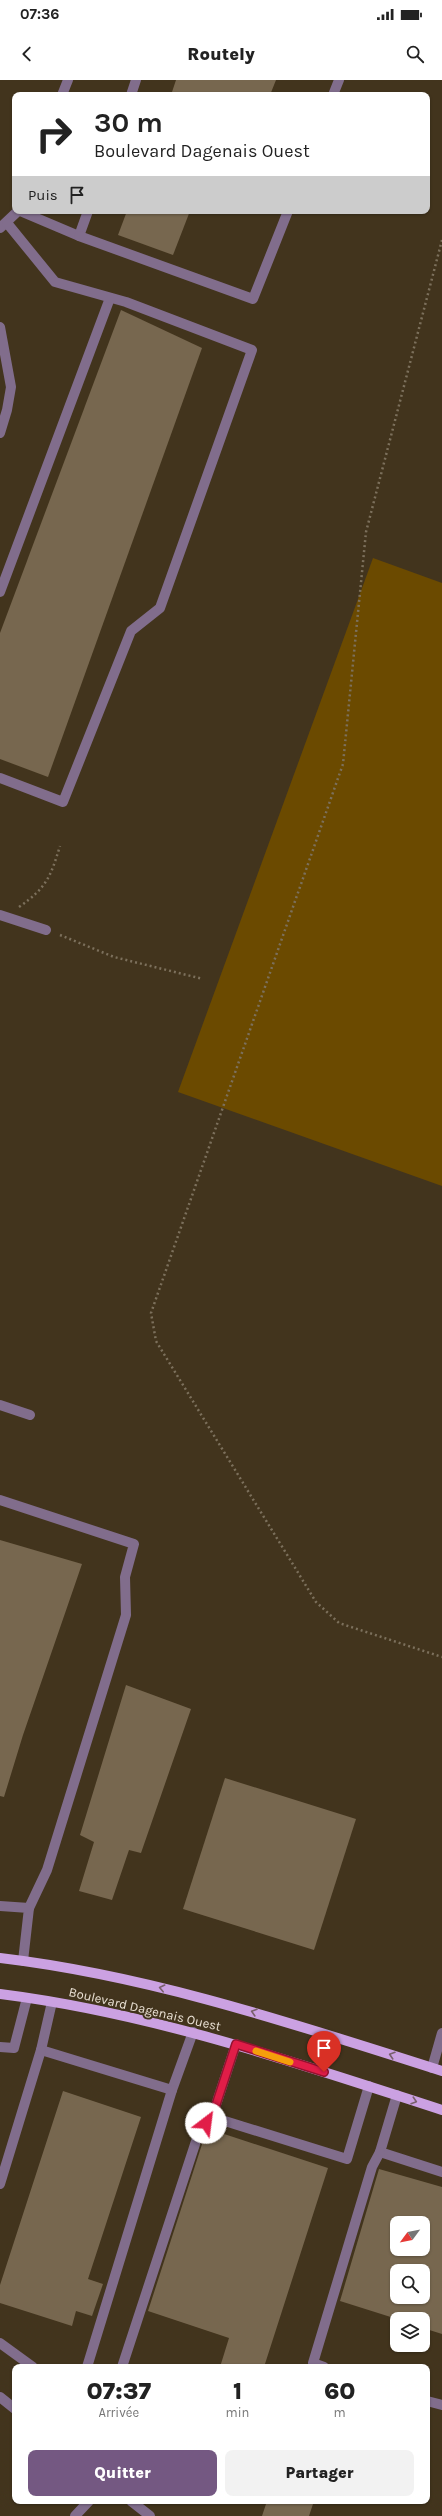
<!DOCTYPE html>
<html lang="fr">
<head>
<meta charset="utf-8">
<style>
	:root { --surface:#fff; --page:#f2f2f2; --text:#222; --muted:#767676; --accent:#745882 }
	body { margin:0; font-family:Karla,sans-serif; background:var(--page); color:var(--text); height:100vh; display:flex; flex-direction:column; font-size:15px; white-space:nowrap }
	* { box-sizing:border-box; margin:0 }
	p { font-size:13px; color:var(--muted) }
	.icon { flex:none; width:22px; height:22px; fill:none; stroke:currentColor; stroke-width:2; stroke-linecap:round; stroke-linejoin:round }
	.map { position:relative; flex:1; overflow:hidden }
	.sheet { position:absolute; left:12px; top:2284px; width:418px; height:140px; display:flex; flex-direction:column; background:var(--surface); border-radius:8px; box-shadow:0 1px 3px #0004 }
	.sheet>* { flex:none }
	.hud { position:absolute; left:12px; top:12px; width:418px; height:122px; border-radius:8px; box-shadow:0 1px 3px #0004; background:#fff; color:var(--text); overflow:hidden }
	.needle { width:26px; rotate:238deg }
	.tools { position:absolute; left:390px; top:2136px; display:grid; gap:8px }
	.tools a { display:grid; place-items:center; width:40px; height:40px; border-radius:8px; background:var(--surface); box-shadow:0 1px 3px #0004; font-size:20px }
	.pin { position:absolute; display:grid; place-items:center; width:34px; height:34px; color:#fff; margin:-41px -17px; border-radius:50% 50% 50% 0; rotate:-45deg; box-shadow:0 0 4px #0007 }
	.pin .icon { rotate:45deg }
	.me { position:absolute; width:44px; margin:-22px; rotate:30deg; stroke-linejoin:round; filter:drop-shadow(0 0 3px #0008) }
	.turn { display:flex; align-items:center; gap:14px; height:84px; padding:0 16px; font-size:18px }
	.turn .icon { width:52px; height:52px; stroke-width:2.5 }
	.turn b { display:block; font-size:28px; line-height:34px }
	.then { display:flex; align-items:center; height:38px; padding:0 16px; background:#0003; gap:8px; font-size:15px }
	.eta { display:flex; justify-content:space-evenly; align-items:center; height:68px; text-align:center }
	.eta b { font-size:24px; font-weight:800; line-height:28px }
	.cta { display:flex; gap:8px; margin-top:auto; padding:8px 16px }
	.cta a { flex:1; height:46px; border-radius:8px; background:var(--accent); color:#fff; font-size:16px; font-weight:800; line-height:46px; text-align:center }
	.cta a+a { background:var(--page); color:var(--text) }
	.status { display:flex; justify-content:space-between; align-items:center; height:28px; padding:0 20px; background:var(--surface); direction:ltr }
	.status svg { height:11px; fill:currentColor }
	header { display:flex; justify-content:space-between; align-items:center; height:52px; padding:0 16px; background:var(--surface); font-size:18px; font-weight:800 }
	.map>svg:first-child { display:block }
</style>
</head>
<body>
<div class="status"><b>07:36</b><svg viewBox="0 0 49 12"><path d="M0 12V9h3v3zM5 12V6h3v6zM10 12V3h3v9zM15 12V0h3v12zM26 1h20v11H26zM47 4h2v5h-2z"/></svg></div>
<header><svg class="icon" aria-label="back" viewBox="0 0 24 24"><path d="M15 5l-7 7 7 7"/></svg>Routely<svg class="icon" aria-label="search" viewBox="0 0 24 24"><circle cx="10" cy="10" r="6"/><path d="M15 15l6 6"/></svg></header>
<div class="map">
<svg width="442" height="2436" viewBox="0 0 442 2436">
	<rect width="100%" height="100%" fill="#42341d"/>
	<path fill="#6b4a00" d="M373 478 442 503V1106L178 1012Z"/>
	<g fill="#77674f" fill-rule="evenodd">
		<path d="M176 0H276L270 15H171Z"/>
		<path d="M127 131H190L173 175 118 155Z"/>
		<path d="M121 230 202 268 48 697 0 679V553Z"/>
		<path d="M0 1460 82 1484 23 1655 4 1717 0 1716Z"/>
		<path d="M126 1605 191 1629 141 1773 129 1770 112 1820 79 1811 94 1762 80 1755Z"/>
		<path d="M225 1698 356 1739 314 1870 183 1829Z"/>
		<path d="M63 2011 141 2037 88 2199 103 2204 92 2236 76 2231 72 2246 0 2223V2205Z"/>
		<path d="M209 2049 328 2088 264 2287H220L229 2258 148 2231 206 2052Z"/>
		<path d="M379 2089 442 2107V2254L423 2248V2239H397L340 2221ZM397 2143H423V2169H397ZM397 2191H423V2217H397Z"/>
		<path d="M267 2421H314L309 2436H262Z"/>
	</g>
	<g fill="none" stroke-linecap="round" stroke-linejoin="round">
		<g stroke="#7c705c" stroke-width="2.5" stroke-dasharray="2 3" stroke-linecap="butt">
			<path d="M442 160 366 452 343 684 151 1233 156 1261 316 1522 339 1543 442 1577"/>
			<path d="M19 827C47 807 50 798 60 766"/>
			<path d="M60 855 114 877 203 899"/>
		</g>
		<g stroke="#816d8c" stroke-width="10">
			<path d="M62 15 68 0"/>
			<path d="M131 15 136 0"/>
			<path d="M333 15 339 0"/>
			<path d="M20 131 79 156 88 131"/>
			<path d="M0 148 18 131"/>
			<path d="M79 156 253 219 288 131"/>
			<path d="M0 247 11 307 7 330 0 353"/>
			<path d="M0 512 110 218"/>
			<path d="M0 698 63 722 131 551 160 528 252 270 126 222 55 202 7 143"/>
			<path d="M0 835 46 850"/>
			<path d="M0 1325 30 1335"/>
			<path d="M0 1420 134 1464 125 1497 126 1535 47 1790 29 1828"/>
			<path d="M0 1826 29 1828 23 1881"/>
			<path d="M52 1922 41 1970 172 2010 193 1952"/>
			<path d="M236 1964 212 2037 347 2079 369 2006"/>
			<path d="M0 1967 14 1968 27 1918"/>
			<path d="M432 1988 442 1953"/>
			<path d="M397 2015 380 2072 442 2092"/>
			<path d="M0 2104 41 1970"/>
			<path d="M0 2263 33 2287"/>
			<path d="M87 2287 172 2010"/>
			<path d="M122 2287 200 2049 212 2037"/>
			<path d="M324 2287 313 2283 372 2087 380 2072"/>
			<path d="M0 2317 15 2329"/>
			<path d="M427 2321 442 2325"/>
			<path d="M131 2421 150 2436"/>
			<path d="M75 2436 89 2421"/>
		</g>
		<g stroke="#cba1e2" stroke-width="10">
			<path d="M0 1878C152 1896 297 1945 442 1991"/>
			<path d="M0 1914C152 1933 297 1983 442 2030"/>
		</g>
	</g>
	<defs><path id="oneway-chevron" d="M-2-3.5L2.5 0L-2 3.5" fill="none" stroke-width="1.6" stroke-linecap="round" stroke-linejoin="round"/></defs>
	<g stroke="#79606c">
		<use href="#oneway-chevron" transform="translate(162 1908) rotate(-167)"/>
		<use href="#oneway-chevron" transform="translate(254 1932) rotate(-163)"/>
		<use href="#oneway-chevron" transform="translate(392 1975) rotate(-162)"/>
		<use href="#oneway-chevron" transform="translate(414 2021) rotate(18)"/>
	</g>
	<g fill="none" stroke-linecap="round" stroke-linejoin="round">
		<g stroke="#92132f" stroke-width="10">
			<path id="route" d="M206 2043 212 2037 236 1964 324 1992"/>
		</g>
		<use href="#route" stroke="#e11d48" stroke-width="7"/>
		<path stroke="#f59e0b" stroke-width="7" d="M256 1971 290 1982"/>
	</g>
	<g text-anchor="middle" dominant-baseline="central" stroke-width="4" stroke-linejoin="round" paint-order="stroke">
		<g font-size="13" fill="#e9e0d3" stroke="#42341d">
			<text transform="translate(145 1929) rotate(13)">Boulevard Dagenais Ouest</text>
		</g>
	</g>
</svg>
<div class="tools">
<a><svg class="needle" viewBox="-14 -14 28 28"><path d="M0-13l5 13h-10z" fill="#e53935"/><path d="M0 13l5-13h-10z" fill="#767676"/></svg></a>
<a><svg class="icon" aria-label="search" viewBox="0 0 24 24"><circle cx="10" cy="10" r="6"/><path d="M15 15l6 6"/></svg></a>
<a><svg class="icon" aria-label="layers" viewBox="0 0 24 24"><path d="M12 4l9 5-9 5-9-5zM3 14l9 5 9-5"/></svg></a>
</div>
<div class="pin" style="left:324px;top:1992px;background:#d93025"><svg class="icon" aria-label="arrive" viewBox="0 0 24 24"><path d="M6 21V4h12l-3 4 3 4H6"/></svg></div>
<svg class="me" style="left:206px;top:2043px" viewBox="-20 -20 40 40"><circle r="19" fill="#fff"/><path d="M0-13L10 11 0 6-10 11z" fill="#e11d48"/></svg>
<div class="hud">
<div class="turn"><svg class="icon" aria-label="right" viewBox="0 0 24 24"><path d="M7 20v-9h11M14 6l5 5-5 5"/></svg><div><b>30 m</b>Boulevard Dagenais Ouest</div></div>
<div class="then">Puis<svg class="icon" aria-label="arrive" viewBox="0 0 24 24"><path d="M6 21V4h12l-3 4 3 4H6"/></svg></div>
</div>
<section class="sheet">
<div class="eta">
<div><b>07:37</b><p>Arrivée</p></div>
<div><b>1</b><p>min</p></div>
<div><b>60</b><p>m</p></div>
</div>
<div class="cta"><a>Quitter</a><a>Partager</a></div>
</section>
</div>
</body>
</html>
